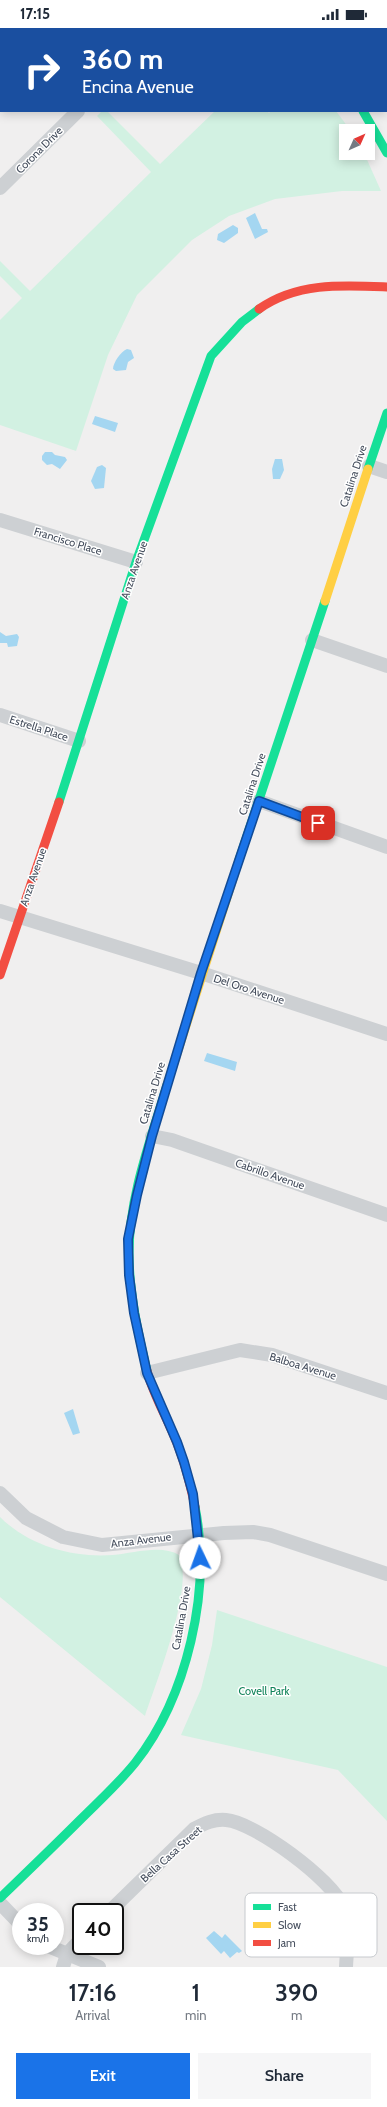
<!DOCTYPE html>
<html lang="en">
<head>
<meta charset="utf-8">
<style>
	:root { --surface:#fff; --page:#f6f6f7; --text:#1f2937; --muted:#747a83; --accent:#1a73e8 }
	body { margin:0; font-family:Cabin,sans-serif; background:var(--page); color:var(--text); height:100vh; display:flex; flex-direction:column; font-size:15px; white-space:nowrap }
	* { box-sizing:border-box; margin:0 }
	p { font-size:13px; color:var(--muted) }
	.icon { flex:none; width:22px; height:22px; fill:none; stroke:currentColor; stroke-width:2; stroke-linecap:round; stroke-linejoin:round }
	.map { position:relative; height:1939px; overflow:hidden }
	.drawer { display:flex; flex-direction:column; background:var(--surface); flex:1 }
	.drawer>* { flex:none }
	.hud { position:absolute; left:0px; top:0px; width:387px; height:84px; box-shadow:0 2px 10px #0003; background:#1a4fa0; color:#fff; overflow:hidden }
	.needle { width:26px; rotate:45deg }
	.tools { position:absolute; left:339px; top:96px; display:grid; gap:8px }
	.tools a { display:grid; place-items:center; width:36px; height:36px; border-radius:0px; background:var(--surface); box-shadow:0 2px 10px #0003; font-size:20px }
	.speed { position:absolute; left:12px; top:1875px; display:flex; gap:8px; font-size:20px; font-weight:700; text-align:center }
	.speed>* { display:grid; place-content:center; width:52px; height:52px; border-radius:50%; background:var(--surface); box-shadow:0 2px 10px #0003; line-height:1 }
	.speed small { font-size:10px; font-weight:400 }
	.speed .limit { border:2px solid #111; border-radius:6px; background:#fff; color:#111 }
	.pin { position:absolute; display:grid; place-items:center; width:34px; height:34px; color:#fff; margin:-17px; border-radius:8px; box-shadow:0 2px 6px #0006 }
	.me { position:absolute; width:44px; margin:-22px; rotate:357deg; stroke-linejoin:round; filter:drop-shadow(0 0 3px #0008) }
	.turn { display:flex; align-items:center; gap:14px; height:84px; padding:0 16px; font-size:18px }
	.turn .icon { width:52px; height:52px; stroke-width:2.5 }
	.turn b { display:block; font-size:28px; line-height:34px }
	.eta { display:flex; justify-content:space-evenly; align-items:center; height:68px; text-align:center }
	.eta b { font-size:24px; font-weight:600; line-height:28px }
	.button { display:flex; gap:8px; margin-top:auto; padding:8px 16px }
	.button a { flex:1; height:46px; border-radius:0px; background:var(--accent); color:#fff; font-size:16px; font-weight:600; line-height:46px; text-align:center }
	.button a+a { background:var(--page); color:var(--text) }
	.status { display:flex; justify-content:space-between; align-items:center; height:28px; padding:0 20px; background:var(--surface); direction:ltr }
	.status svg { height:11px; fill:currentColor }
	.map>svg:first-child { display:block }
</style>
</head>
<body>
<div class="status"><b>17:15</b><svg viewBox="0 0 49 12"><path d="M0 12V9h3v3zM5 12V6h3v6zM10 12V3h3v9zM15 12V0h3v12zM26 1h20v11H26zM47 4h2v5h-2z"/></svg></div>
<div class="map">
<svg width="387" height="1939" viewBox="0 0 387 1939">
	<rect width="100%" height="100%" fill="#f0efef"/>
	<g fill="#d2f1e2">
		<path d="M102 83H107L160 136 215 83H267L269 85 271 83H336L351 103H346V125H364L381 163H342L275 171 229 188 192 212 137 267 108 327 76 423 0 397V292L22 270 0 248V233L30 263 151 144 97 88Z"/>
		<path d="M0 1489C29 1518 73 1530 113 1527 133 1525 162 1516 179 1527 195 1557 156 1655 145 1688L0 1569Z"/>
		<path d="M217 1582 387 1639V1793L338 1742 181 1707 201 1661 212 1617Z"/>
	</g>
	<g fill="#a4d6f1">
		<path d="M255 185 262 201H267L268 204 255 211 246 190Z"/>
		<path d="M233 197 238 200V205L224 215 217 212 218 206Z"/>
		<path d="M127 321 131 322 134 330 128 334 126 342 116 343 113 341C113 335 121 323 127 321Z"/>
		<path d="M95 388 118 395 115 404 92 396Z"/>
		<path d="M45 424H52L55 427 65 429 67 432 60 441 52 436 47 437 42 432V428Z"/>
		<path d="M275 431H282L284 442 280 451H273L272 441Z"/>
		<path d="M102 437 106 440 104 460 95 461 91 453 97 439Z"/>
		<path d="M0 604 6 608 17 606 19 609 17 618 8 619 7 615H0Z"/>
		<path d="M207 1025 237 1034 235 1043 204 1033Z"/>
		<path d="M73 1381 80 1405 73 1407 64 1385Z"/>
		<path d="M214 1903 222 1910 225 1906 242 1923 239 1925 237 1924 230 1930 224 1923 221 1926 206 1910Z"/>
	</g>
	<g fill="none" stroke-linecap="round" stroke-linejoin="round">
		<g stroke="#cdd0d3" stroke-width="14">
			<path d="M17 0 18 1"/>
			<path d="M163 1 164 0"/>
			<path d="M0 160 78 83"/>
			<path d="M369 438 387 444"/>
			<path d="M0 492 136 534"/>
			<path d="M312 612 387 638"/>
			<path d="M0 687 79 713"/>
			<path d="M259 773 387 819"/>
			<path d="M0 883 201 945 387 1006"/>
			<path d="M152 1108 172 1112 387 1187"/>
			<path d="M147 1345 240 1322 272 1327 387 1365"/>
			<path d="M0 1465 26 1490 63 1509 102 1517 224 1505 253 1504 270 1507 387 1546"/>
			<path d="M0 1875 21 1897"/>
			<path d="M109 1884 194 1801C205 1795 214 1791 226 1792 254 1794 333 1852 343 1879 350 1898 347 1919 346 1939"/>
			<path d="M48 1918 99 1939"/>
			<path d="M63 1939 67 1926 81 1911"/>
		</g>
		<g stroke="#16e098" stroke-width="9">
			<path d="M363 83 387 125"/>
			<path d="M368 441 387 385"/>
			<path d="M59 774 136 534 211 328 242 294 259 281"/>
			<path d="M239 832 325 573"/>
			<path d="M147 1343C138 1305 129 1264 129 1225 129 1168 151 1111 167 1057"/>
			<path d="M0 1870C27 1844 54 1818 80 1792 99 1773 118 1756 135 1735 187 1669 212 1562 195 1479"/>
		</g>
		<g stroke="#ffcf43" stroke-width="9">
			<path d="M289 0 290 1"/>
			<path d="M325 573 368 441"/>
			<path d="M167 1057 239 832"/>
		</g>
		<g stroke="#f24e42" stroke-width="9">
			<path d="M259 281C297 254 343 257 387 259"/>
			<path d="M0 947 59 774"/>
			<path d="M147 1343C153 1366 165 1386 174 1408 184 1431 190 1455 195 1479"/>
		</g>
	</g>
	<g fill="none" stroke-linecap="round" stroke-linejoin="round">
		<g stroke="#114b97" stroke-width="10">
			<path id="route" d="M200 1530 193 1466 184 1434 177 1414 147 1345 134 1285 129 1247 128 1211 137 1167 152 1108 201 945 259 773 318 795"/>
		</g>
		<use href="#route" stroke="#1a73e8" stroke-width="7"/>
	</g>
	<g text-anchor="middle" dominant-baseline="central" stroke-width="3" stroke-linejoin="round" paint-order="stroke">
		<g font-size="11" fill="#454e5d" stroke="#fff">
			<text transform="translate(39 122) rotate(-45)">Corona Drive</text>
			<text transform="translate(353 448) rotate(-72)">Catalina Drive</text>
			<text transform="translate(68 513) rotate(17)">Francisco Place</text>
			<text transform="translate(134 542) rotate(-71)">Anza Avenue</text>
			<text transform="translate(39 700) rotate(18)">Estrella Place</text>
			<text transform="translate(252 756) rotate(-72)">Catalina Drive</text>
			<text transform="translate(33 849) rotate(-71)">Anza Avenue</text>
			<text transform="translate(249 961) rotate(18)">Del Oro Avenue</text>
			<text transform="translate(152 1065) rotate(-73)">Catalina Drive</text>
			<text transform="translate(270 1146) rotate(19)">Cabrillo Avenue</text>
			<text transform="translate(303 1338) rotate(17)">Balboa Avenue</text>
			<text transform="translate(141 1512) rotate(-7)">Anza Avenue</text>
			<text transform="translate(181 1590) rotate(-80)">Catalina Drive</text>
			<text transform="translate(171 1826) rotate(-42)">Bella Casa Street</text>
		</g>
		<g font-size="11" fill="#108359" stroke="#fff">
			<text x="264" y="1663">Covell Park</text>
		</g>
	</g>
	<rect x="245" y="1865" width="132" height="64" rx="6" fill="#fff" stroke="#c7cace" stroke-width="1"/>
	<rect x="253" y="1876" width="18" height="6" fill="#16e098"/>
	<rect x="253" y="1894" width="18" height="6" fill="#ffcf43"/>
	<rect x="253" y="1912" width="18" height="6" fill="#f24e42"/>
	<g font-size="11" fill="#454e5d">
		<text x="278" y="1883">Fast</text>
		<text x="278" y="1901">Slow</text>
		<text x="278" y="1919">Jam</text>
	</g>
</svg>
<div class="tools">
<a><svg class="needle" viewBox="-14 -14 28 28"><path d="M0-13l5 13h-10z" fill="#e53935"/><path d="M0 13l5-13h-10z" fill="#747a83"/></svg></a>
</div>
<div class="speed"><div>35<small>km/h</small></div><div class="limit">40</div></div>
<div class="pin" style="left:318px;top:795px;background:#d93025"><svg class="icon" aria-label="arrive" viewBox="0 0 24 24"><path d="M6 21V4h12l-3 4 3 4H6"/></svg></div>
<svg class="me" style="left:200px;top:1530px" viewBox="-20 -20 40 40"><circle r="19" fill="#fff"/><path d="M0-13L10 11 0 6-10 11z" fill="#1a73e8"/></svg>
<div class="hud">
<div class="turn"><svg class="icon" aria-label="right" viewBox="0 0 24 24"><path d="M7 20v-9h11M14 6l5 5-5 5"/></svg><div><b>360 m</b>Encina Avenue</div></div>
</div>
</div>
<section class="drawer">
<div class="eta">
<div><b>17:16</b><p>Arrival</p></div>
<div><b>1</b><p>min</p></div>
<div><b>390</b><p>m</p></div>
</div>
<div class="button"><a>Exit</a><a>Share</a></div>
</section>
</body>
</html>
